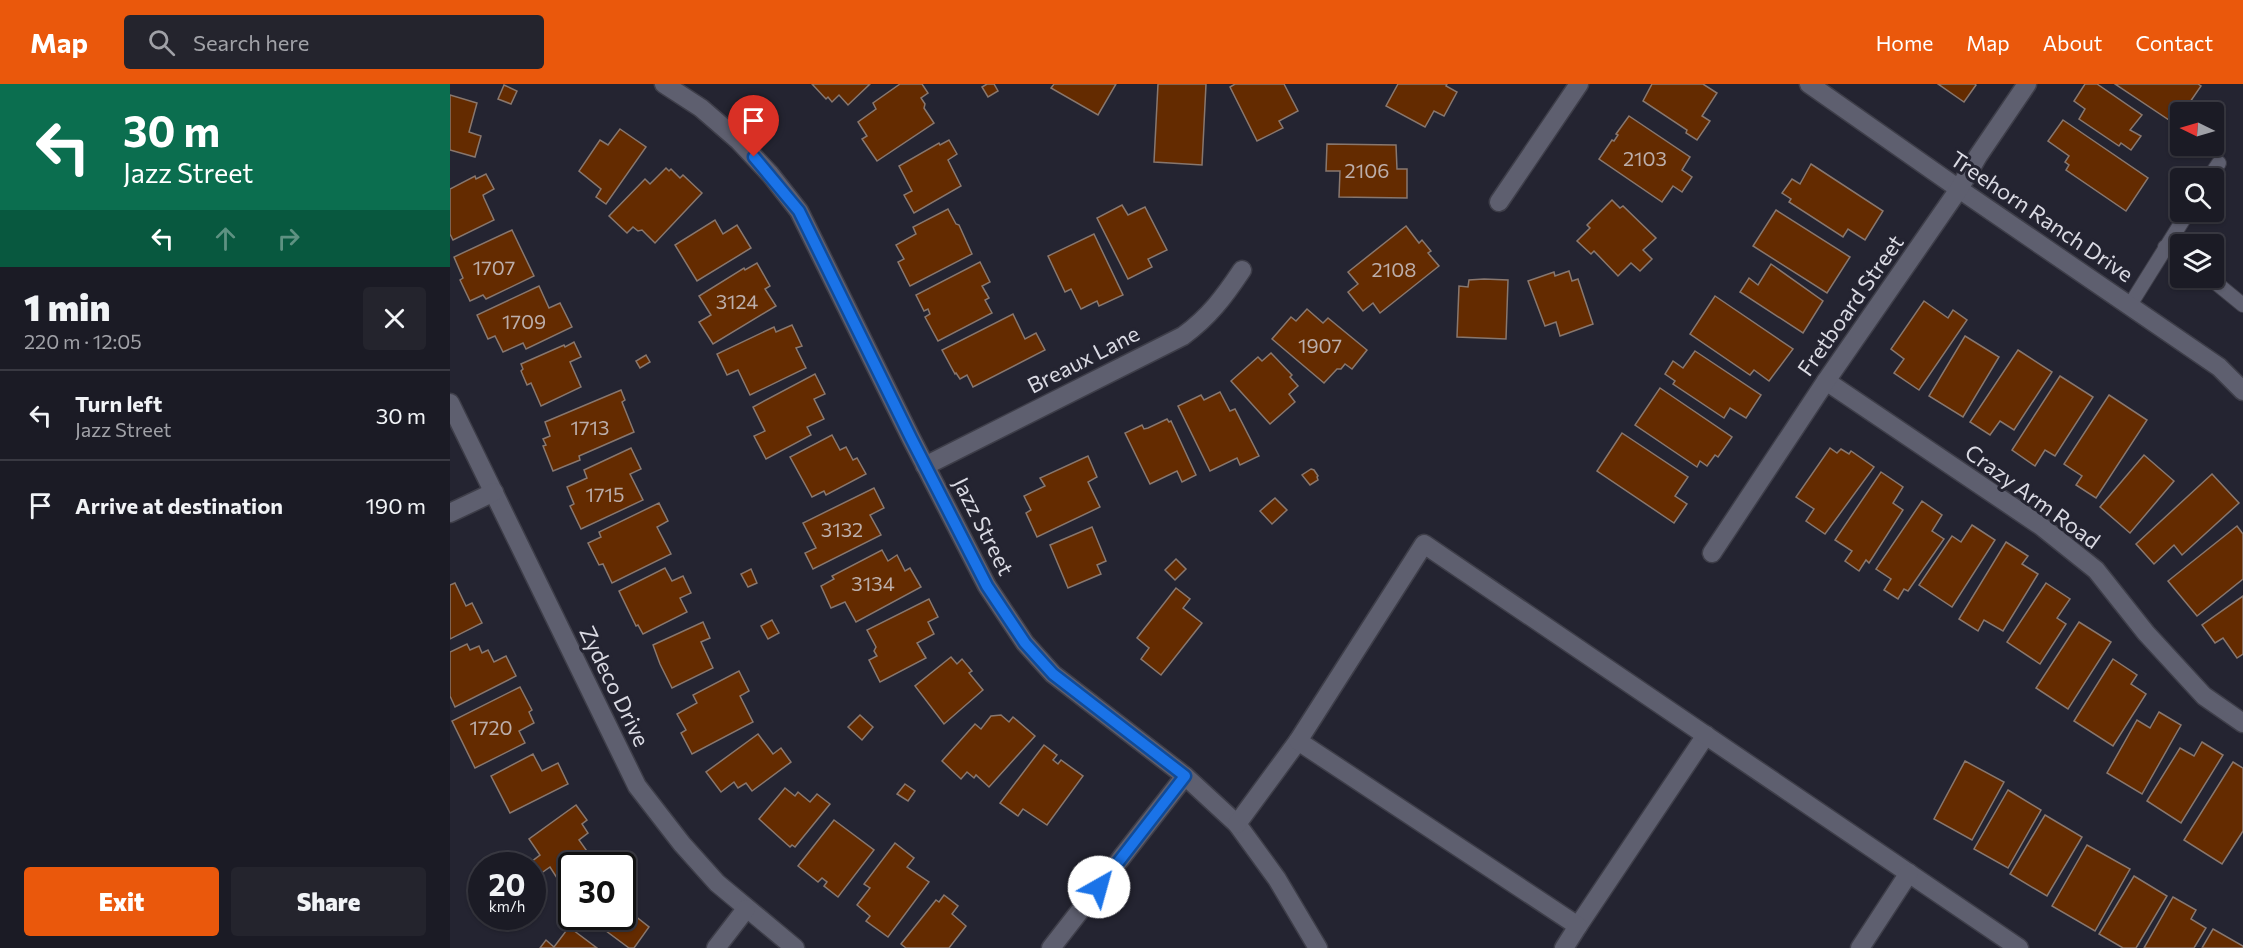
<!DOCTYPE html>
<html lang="en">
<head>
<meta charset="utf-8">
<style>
	:root { --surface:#1b1b25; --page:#24242d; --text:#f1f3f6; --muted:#a0a1a7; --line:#393942; --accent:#ea580c }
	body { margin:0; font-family:Commissioner,sans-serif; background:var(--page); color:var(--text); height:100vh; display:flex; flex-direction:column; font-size:22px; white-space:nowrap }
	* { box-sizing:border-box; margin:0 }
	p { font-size:20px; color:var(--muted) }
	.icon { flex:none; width:33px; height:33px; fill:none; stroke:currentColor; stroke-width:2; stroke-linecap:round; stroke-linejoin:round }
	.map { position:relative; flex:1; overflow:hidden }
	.drawer { display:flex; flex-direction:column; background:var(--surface); width:450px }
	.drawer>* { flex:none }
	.hud { background:#0b6e4f; color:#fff; overflow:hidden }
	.needle { width:39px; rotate:275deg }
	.buttons { position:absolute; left:1720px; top:18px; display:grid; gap:12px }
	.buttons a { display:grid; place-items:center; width:54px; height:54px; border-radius:6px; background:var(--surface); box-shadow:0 2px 4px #0004,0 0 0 2px var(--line); font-size:30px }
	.speed { position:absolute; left:18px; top:768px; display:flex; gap:12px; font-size:30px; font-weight:700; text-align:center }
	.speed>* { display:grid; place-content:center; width:78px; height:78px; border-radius:50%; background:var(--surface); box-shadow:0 2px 4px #0004,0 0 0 2px var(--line); line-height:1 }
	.speed small { font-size:15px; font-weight:400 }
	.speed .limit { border:3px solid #111; border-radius:9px; background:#fff; color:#111 }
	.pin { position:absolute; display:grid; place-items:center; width:51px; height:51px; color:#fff; margin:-62px -26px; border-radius:50% 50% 50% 0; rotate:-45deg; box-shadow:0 0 6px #0007 }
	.pin .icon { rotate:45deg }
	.me { position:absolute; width:66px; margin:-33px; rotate:38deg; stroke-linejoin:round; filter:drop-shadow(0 0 4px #0008) }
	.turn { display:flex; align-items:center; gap:21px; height:126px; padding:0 24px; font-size:27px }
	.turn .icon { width:78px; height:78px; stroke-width:2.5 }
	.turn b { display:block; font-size:42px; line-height:51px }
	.lanes { display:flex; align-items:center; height:57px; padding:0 24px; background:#0003; justify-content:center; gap:30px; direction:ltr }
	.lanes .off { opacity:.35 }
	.round { display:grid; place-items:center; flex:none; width:63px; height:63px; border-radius:6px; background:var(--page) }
	.overview { display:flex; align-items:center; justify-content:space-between; height:102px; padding:0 24px }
	h1 { font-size:36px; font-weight:800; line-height:45px }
	.button { display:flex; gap:12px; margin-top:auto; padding:12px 24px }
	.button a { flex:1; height:69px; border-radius:6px; background:var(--accent); color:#fff; font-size:24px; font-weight:800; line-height:69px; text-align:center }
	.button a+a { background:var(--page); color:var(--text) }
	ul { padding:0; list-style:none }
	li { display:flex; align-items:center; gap:18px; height:90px; padding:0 24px; border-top:2px solid var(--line) }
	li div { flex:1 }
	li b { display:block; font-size:22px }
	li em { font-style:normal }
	header { display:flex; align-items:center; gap:36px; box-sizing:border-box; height:84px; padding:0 30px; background:var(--accent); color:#fff }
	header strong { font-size:28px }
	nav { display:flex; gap:33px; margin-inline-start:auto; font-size:21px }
	.search { width:420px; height:54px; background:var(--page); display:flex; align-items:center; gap:15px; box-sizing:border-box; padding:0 21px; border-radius:6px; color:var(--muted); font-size:22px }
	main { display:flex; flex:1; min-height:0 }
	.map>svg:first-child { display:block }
</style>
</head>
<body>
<header>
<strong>Map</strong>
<div class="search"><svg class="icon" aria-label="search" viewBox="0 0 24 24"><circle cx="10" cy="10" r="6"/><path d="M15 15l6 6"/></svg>Search here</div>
<nav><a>Home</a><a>Map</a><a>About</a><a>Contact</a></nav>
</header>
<main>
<section class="drawer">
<div class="hud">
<div class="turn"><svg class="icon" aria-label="left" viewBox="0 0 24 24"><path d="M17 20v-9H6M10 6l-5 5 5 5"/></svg><div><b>30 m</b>Jazz Street</div></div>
<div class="lanes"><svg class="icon" aria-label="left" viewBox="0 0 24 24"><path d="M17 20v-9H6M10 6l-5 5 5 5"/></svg><svg class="icon off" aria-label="ahead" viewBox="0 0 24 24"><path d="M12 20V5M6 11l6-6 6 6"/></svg><svg class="icon off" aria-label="right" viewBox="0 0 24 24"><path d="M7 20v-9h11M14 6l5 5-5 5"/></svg></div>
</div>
<div class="overview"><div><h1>1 min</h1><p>220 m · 12:05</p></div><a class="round"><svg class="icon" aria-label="close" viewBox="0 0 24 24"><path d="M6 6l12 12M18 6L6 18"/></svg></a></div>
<ul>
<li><svg class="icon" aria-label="left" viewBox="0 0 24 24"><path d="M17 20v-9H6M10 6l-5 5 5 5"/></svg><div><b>Turn left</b><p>Jazz Street</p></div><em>30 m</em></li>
<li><svg class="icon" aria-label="arrive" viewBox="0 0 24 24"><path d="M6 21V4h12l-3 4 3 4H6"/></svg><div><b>Arrive at destination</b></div><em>190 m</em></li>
</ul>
<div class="button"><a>Exit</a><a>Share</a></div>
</section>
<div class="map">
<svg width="1793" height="864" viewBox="0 0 1793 864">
	<rect width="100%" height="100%" fill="#242431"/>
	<g fill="#642b00" stroke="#88776e" stroke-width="1.5">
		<path d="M362 0H420L398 21 389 11 382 18 378 13 376 15Z"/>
		<path d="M450 0H472L478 9 471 14 475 20 474 24 484 39 427 77 412 55 417 52 408 38 426 25 423 19Z"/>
		<path d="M537 0H544L548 7 538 13 532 3Z"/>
		<path d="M604 0H666L648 31 601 4Z"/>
		<path d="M708 0H756L752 81 704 78Z"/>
		<path d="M785 0H834L848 27 829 37 833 44 807 57 780 3Z"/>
		<path d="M948 0H997L996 2 1007 8 994 32 984 27 975 43 936 22Z"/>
		<path d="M1202 0H1253L1267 9 1252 32 1260 37 1247 56 1236 49 1237 46 1193 17Z"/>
		<path d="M1488 0H1525L1526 1 1514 18Z"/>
		<path d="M1635 0H1647L1692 31 1680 46 1691 52 1681 66 1671 59 1669 62 1629 35 1635 25 1624 17Z"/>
		<path d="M1665 0H1748L1751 2 1725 40Z"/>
		<path d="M54 1 67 7 61 20 48 15Z"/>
		<path d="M0 11 27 19 19 48 31 52 25 73 0 66Z"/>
		<path d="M1179 32 1240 73 1232 86 1242 93 1232 108 1223 102 1212 118 1149 75 1162 56 1164 57 1168 51 1166 50Z"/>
		<path d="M1613 36 1698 94 1676 127 1616 86 1619 81 1615 78 1619 72 1598 57Z"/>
		<path d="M170 45 196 63 156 120 146 113 151 105 129 87 150 56 158 61Z"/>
		<path d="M499 56 507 70 498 76 511 102 464 129 454 111 462 107 449 82 489 59 490 61Z"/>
		<path d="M877 60 946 61 947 85H957V114L889 113 890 87H876Z"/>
		<path d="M1361 80 1433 127 1415 156 1398 145 1393 153 1339 118 1341 115 1332 109 1342 95 1350 100Z"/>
		<path d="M216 84 219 87 221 85 230 94 233 91 252 109 205 159 192 146 188 147 183 143 177 149 159 132 195 95 200 100Z"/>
		<path d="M36 90 44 105 33 111 34 114 44 136 3 156 0 150V105L25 92 26 95Z"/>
		<path d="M1162 116 1170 124 1173 122 1206 154 1193 166 1202 175 1190 187 1181 179 1168 192 1144 167 1141 170 1127 157 1140 144 1137 141Z"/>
		<path d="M672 121 678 131 695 123 717 166 698 175 702 183 678 195 647 134Z"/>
		<path d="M498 125 506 140 509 141 522 170 460 202 448 178 454 175 446 161 466 150 463 143Z"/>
		<path d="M1326 126 1400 173 1377 209 1303 162Z"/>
		<path d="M265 136 273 150 287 141 301 164 247 197 225 161Z"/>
		<path d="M956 142 969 159 972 156 981 167 978 169 989 182 930 229 923 219 913 227 898 208 908 200 898 188Z"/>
		<path d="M62 146 84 192 36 215 33 211 20 217 10 196 13 194 4 173Z"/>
		<path d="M644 150 673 211 649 222 647 217 631 225 621 205 615 208 598 172Z"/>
		<path d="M530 178 540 198 532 202 539 214 535 216 542 229 488 257 475 233 480 230 478 225 474 227 466 211Z"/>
		<path d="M307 179 320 202 315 205 326 222 263 260 249 238 261 231 249 212 294 184 295 186Z"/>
		<path d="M1321 180 1373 217 1353 249 1290 208 1299 194 1308 201Z"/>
		<path d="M1119 187 1122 197 1128 195 1143 240 1110 252 1106 238 1095 242 1078 197 1104 188 1105 192Z"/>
		<path d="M1034 195 1058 196 1056 255 1007 253 1009 202 1018 203 1019 196Z"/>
		<path d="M89 202 99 224 110 219 122 243 76 265 73 259 53 268 45 252 38 255 27 231Z"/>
		<path d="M1265 212 1343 265 1319 297 1304 286 1300 291 1240 250Z"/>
		<path d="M1474 217 1498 234 1503 226 1517 236 1469 306 1444 289 1454 275 1441 265Z"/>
		<path d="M857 225 873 239 878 234 917 266 902 285 895 280 891 285H887L874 299 822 255 841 233 846 237Z"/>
		<path d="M563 230 575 255 586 249 595 266 523 303 517 291 510 295 506 289 505 290 492 266Z"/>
		<path d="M342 241 352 262 346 264 356 284 300 311 288 286 277 291 267 270 324 243 326 248Z"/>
		<path d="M1515 252 1549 273 1513 333 1479 312Z"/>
		<path d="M124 258 131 273 120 278 131 303 91 322 81 299 77 301 71 287 73 285 71 280 114 261 115 263Z"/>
		<path d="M1568 266 1602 288 1564 346 1550 337 1540 351 1520 338Z"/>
		<path d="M1245 267 1311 311 1296 334 1280 324 1274 334 1223 300 1225 297 1215 290 1223 277 1233 284Z"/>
		<path d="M821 269 842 291 840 293 848 302 839 310 845 318 820 340 781 297 808 273 812 277Z"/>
		<path d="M196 271 200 278 190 284 186 277Z"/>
		<path d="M365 290 375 310 364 315 374 335 357 343 361 351 316 375 304 352 315 347 303 323Z"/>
		<path d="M1610 292 1643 313 1605 372 1595 366 1585 382 1562 366Z"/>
		<path d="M1210 304 1282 353 1268 373 1265 371 1257 382 1250 377 1247 383 1185 341Z"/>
		<path d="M171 306 175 316 172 318 184 348 129 372 130 376 103 387 93 362 96 361 93 355 100 352 95 338Z"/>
		<path d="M770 308 780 327 785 325 809 372 790 381 787 374 760 387 728 322 751 311 754 316Z"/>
		<path d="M1659 311 1697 336 1646 414 1626 401 1632 392 1614 380Z"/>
		<path d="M717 335 719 338 721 337 746 391 732 398 727 387 700 400 675 349 692 341 694 345 698 344Z"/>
		<path d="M1172 349 1238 393 1225 412 1237 420 1224 439 1147 387Z"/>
		<path d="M382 351 390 366 396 363 403 376 407 374 416 390 376 411 374 407 362 413 340 373Z"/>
		<path d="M181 364 191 385 180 390 193 416 131 445 120 422 124 420 117 403 137 394 134 386Z"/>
		<path d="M1380 364 1387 369 1391 365 1399 370 1401 367 1424 383 1375 450 1356 437 1364 425 1346 413Z"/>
		<path d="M1694 371 1724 397 1680 449 1650 423Z"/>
		<path d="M638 372 647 393 638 398 650 423 587 453 576 429 581 426 574 412 595 402 590 394Z"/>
		<path d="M861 385 864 386 868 392 867 393 868 396 860 401 852 391Z"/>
		<path d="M1431 388 1453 403 1443 419 1453 426 1419 479 1416 476 1409 487 1395 477 1402 467 1385 456Z"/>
		<path d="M1762 390 1789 419 1732 471 1724 461 1704 480 1686 460Z"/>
		<path d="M424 404 434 424 420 431 431 451 363 485 355 469 366 464 353 439Z"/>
		<path d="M825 414 837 426 822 440 810 427Z"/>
		<path d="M1472 417 1492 431 1482 447 1494 455 1458 507 1454 505 1448 515 1434 506 1441 495 1426 485Z"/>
		<path d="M209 419 218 437 207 443 221 470 162 499 153 480 149 481 138 459 151 453 149 448Z"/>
		<path d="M1522 441 1545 456 1502 523 1469 501 1502 452 1511 458Z"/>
		<path d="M1787 442 1793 450V495L1747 532 1718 497Z"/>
		<path d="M642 443 656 477 647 481 651 490 618 504 600 461Z"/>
		<path d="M1556 458 1578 472 1572 480 1588 490 1553 547 1534 536 1528 547 1509 535Z"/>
		<path d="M432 466 438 477 447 471 455 487 460 484 471 503 406 538 395 518 381 524 371 502 384 495 382 492Z"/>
		<path d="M726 475 736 485 725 496 715 486Z"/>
		<path d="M215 484 222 497 233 492 241 509 230 514 237 528 193 550 188 541 186 542 169 507Z"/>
		<path d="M301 485 307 499 298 503 291 490Z"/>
		<path d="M5 499 16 522 22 519 32 539 0 555V501Z"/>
		<path d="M1596 499 1620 515 1607 534 1616 540 1590 580 1557 558Z"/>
		<path d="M726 504 740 515 733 524 752 539 711 591 691 575 699 564 687 554Z"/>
		<path d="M1793 512V570L1787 574 1773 554 1765 559 1752 541Z"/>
		<path d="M479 515 488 533 478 538 484 550 467 559 476 574 430 598 419 576 427 572 424 567 426 563 417 546Z"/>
		<path d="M322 536 329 549 318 555 311 542Z"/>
		<path d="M253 538 260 554 251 558 263 584 222 604 210 580 203 561Z"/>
		<path d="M1629 538 1661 558 1618 625 1586 604Z"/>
		<path d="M17 560 20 566 29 562 32 569 38 566 44 578 56 572 66 592 5 623 0 612V568Z"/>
		<path d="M501 573 507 580 512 575 522 587 519 589 533 606 494 640 465 602Z"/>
		<path d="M1663 575 1687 591 1681 600 1696 610 1663 662 1624 637Z"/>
		<path d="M289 587 299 607 290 612 303 638 242 670 231 649 236 646 227 630 247 619 243 611Z"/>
		<path d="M70 603 82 626 79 628 84 639 69 647 75 659 25 684 2 637Z"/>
		<path d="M1709 628 1731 641 1692 710 1657 689 1687 636 1700 644Z"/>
		<path d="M410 631 423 643 412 656 398 643Z"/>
		<path d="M551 631 559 638 563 633 585 652 539 703 526 691 524 694 517 688 511 695 492 677 525 640 531 645 541 632Z"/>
		<path d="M308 650 323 670 331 664 341 678 302 707 296 699 288 704 284 698 271 708 256 688Z"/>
		<path d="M1752 658 1773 671 1731 739 1697 717 1730 664 1744 672Z"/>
		<path d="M594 661 607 671 603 676 608 680 611 676 633 692 597 741 573 725 568 732 550 719Z"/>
		<path d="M83 670 92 687 108 679 118 700 60 729 41 692Z"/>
		<path d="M1515 677 1554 698 1522 756 1484 735Z"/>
		<path d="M1783 678 1793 684V747L1772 780 1734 756Z"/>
		<path d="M455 700 465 707 458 717 447 710Z"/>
		<path d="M335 704 345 712 348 708 360 718 367 710 380 720 345 763 342 761 340 763 309 735Z"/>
		<path d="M1558 706 1591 726 1558 784 1524 765Z"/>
		<path d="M126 721 137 736 132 740 138 749 129 756 139 770 107 794 100 783 90 790 81 778 90 771 79 755Z"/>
		<path d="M1595 731 1632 753 1597 812 1560 790Z"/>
		<path d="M384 736 424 766 388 813 374 802 377 798 372 794 368 798 348 782Z"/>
		<path d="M445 759 464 774 457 783 479 798 438 853 416 837 420 832 407 821 420 804 414 800Z"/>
		<path d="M1637 761 1680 785 1645 847 1602 822Z"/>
		<path d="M1684 792 1717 812 1686 864H1673L1649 850Z"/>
		<path d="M172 811 186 820 184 831 199 843 184 864H179L136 832H172Z"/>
		<path d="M494 811 508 822 502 830 516 842 499 864H456L451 860 486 816 489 818Z"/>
		<path d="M1723 813 1746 826 1741 835 1756 844 1744 864H1694Z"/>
		<path d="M119 843 147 864H90L96 856 104 863Z"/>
		<path d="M1763 845 1793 862V864H1752Z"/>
	</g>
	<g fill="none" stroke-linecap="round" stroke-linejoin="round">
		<g stroke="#3e3e49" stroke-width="16">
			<g id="lane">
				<path d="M1759 94 1769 79"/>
				<path d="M1715 163 1731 172"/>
				<path d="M1760 194 1793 221"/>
				<path d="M1680 221 1738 128"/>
			</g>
		</g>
		<g stroke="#3e3e49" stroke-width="21">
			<g id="street">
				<path d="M214 0 251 24 289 57 320 90 349 127 461 354 537 502 575 559 603 590 735 692 787 740 827 795 868 864"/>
				<path d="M1359 0 1509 105 1769 283 1793 307"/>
				<path d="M1049 118 1129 0"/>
				<path d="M1376 297 1591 442 1646 486 1696 549 1754 612 1793 639"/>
				<path d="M0 319 187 702 232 760 267 799 345 864"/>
				<path d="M475 382 733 252C759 233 774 213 792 186"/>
				<path d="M0 429 44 408"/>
				<path d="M1262 469 1376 297 1509 105 1528 72 1577 0"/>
				<path d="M787 740 848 657"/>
				<path d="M1128 842 1256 651"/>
				<path d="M266 864 296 825"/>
				<path d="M601 864 735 692"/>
				<path d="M1114 864 1128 842 848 657 974 460 1569 864"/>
				<path d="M1410 864 1459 789"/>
			</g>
		</g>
		<use href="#lane" stroke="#5e5f6f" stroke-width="14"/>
		<use href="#street" stroke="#5e5f6f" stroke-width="18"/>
	</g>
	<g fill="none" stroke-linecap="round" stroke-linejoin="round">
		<g stroke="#114b97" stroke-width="15">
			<path id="route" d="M304 73 349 127 461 354 537 502 575 559 603 590 735 692 649 803"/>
		</g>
		<use href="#route" stroke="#1a73e8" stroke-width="10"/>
	</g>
	<g text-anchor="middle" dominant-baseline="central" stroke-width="6" stroke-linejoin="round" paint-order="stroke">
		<g font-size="20" fill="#bcaeaa">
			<text x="1195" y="74">2103</text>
			<text x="917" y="86">2106</text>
			<text x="44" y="183">1707</text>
			<text x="944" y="185">2108</text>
			<text x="287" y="217">3124</text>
			<text x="74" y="237">1709</text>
			<text x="870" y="261">1907</text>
			<text x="140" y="343">1713</text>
			<text x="155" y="410">1715</text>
			<text x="392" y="445">3132</text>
			<text x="423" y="499">3134</text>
			<text x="41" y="643">1720</text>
		</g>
		<g font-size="22" fill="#dadae3" stroke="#242431">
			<text transform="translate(1592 132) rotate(34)">Treehorn Ranch Drive</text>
			<text transform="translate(1400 221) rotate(-55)">Fretboard Street</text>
			<text transform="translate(633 275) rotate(-27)">Breaux Lane</text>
			<text transform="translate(1583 412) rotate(36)">Crazy Arm Road</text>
			<text transform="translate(534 442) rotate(63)">Jazz Street</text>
			<text transform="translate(165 602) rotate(64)">Zydeco Drive</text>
		</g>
	</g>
</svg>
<div class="buttons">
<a><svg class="needle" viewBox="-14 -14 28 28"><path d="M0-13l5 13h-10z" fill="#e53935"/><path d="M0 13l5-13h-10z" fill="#a0a1a7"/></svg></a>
<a><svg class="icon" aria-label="search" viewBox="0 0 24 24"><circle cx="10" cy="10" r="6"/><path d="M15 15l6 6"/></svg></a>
<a><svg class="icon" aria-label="layers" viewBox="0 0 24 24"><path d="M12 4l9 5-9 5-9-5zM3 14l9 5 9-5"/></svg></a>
</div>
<div class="speed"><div>20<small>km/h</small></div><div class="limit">30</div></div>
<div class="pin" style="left:304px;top:73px;background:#d93025"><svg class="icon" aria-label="arrive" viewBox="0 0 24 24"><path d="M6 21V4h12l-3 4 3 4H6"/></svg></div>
<svg class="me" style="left:649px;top:803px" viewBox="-20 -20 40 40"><circle r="19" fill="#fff"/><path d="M0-13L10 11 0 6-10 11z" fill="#1a73e8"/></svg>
</div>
</main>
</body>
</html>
